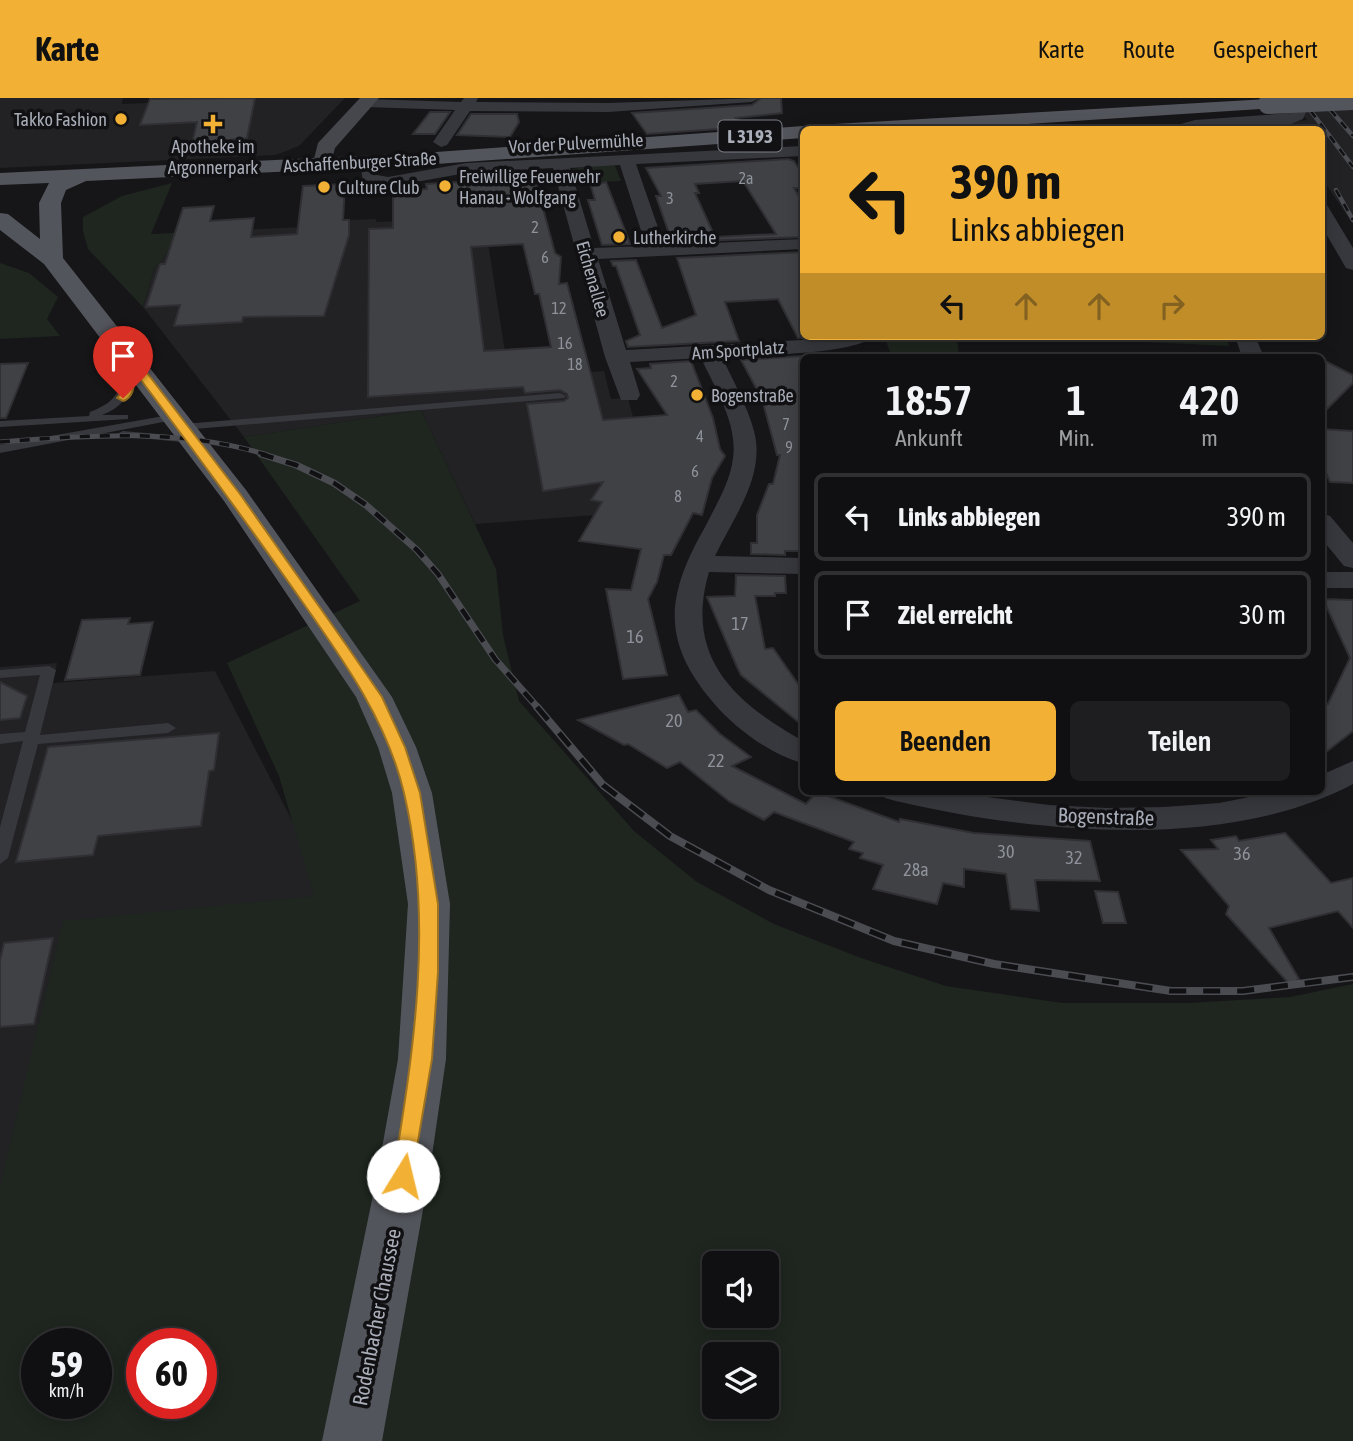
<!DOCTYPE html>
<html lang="de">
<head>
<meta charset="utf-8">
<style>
	:root { --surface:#101012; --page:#1e1e20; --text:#f1f3f6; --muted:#9c9d9f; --line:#303032; --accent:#f2b134 }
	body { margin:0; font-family:"Asap Condensed",sans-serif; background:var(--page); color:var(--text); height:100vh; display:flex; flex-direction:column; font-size:26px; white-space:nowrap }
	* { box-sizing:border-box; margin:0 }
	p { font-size:23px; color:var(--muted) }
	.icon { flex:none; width:38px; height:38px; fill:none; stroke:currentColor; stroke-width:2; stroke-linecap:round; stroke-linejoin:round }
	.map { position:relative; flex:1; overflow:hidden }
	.details { position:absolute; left:800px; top:256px; width:525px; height:441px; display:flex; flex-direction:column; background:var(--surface); border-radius:10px; box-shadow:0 4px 18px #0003,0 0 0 2px var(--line) }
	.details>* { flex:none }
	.banner { position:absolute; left:800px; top:28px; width:525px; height:214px; border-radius:10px; box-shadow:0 4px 18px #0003,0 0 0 2px var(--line); background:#f2b134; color:#111; overflow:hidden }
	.buttons { position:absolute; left:702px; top:1153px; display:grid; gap:14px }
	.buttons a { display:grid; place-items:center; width:77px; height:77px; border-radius:10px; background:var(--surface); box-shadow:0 4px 18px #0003,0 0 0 2px var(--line); font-size:35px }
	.speed { position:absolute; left:21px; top:1230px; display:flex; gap:14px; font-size:35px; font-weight:700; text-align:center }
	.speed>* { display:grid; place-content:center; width:91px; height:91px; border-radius:50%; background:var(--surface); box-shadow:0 4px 18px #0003,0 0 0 2px var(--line); line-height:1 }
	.speed small { font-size:18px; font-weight:400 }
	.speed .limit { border:10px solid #d22; background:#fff; color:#111 }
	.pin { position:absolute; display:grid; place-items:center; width:60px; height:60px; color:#fff; margin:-72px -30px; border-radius:50% 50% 50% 0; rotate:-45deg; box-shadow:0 0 7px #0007 }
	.pin .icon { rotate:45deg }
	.me { position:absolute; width:77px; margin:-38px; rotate:9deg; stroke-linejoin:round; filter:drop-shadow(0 0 5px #0008) }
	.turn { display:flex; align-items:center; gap:24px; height:147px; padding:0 35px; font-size:32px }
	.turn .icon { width:91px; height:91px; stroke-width:2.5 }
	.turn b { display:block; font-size:49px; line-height:60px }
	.lanes { display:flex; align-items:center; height:66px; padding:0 35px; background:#0003; justify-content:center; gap:35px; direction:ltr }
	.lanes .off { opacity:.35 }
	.eta { display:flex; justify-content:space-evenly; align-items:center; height:119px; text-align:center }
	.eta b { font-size:42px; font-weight:600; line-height:49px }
	.cta { display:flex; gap:14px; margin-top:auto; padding:14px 35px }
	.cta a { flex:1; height:80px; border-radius:10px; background:var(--accent); color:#111; font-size:28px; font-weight:600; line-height:80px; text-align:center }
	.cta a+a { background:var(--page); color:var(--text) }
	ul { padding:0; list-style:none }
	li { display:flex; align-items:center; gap:21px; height:88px; margin:0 14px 10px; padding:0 21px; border:4px solid var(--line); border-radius:10px }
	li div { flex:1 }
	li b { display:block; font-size:26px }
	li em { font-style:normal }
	header { display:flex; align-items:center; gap:42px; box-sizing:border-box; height:98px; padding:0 35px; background:var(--accent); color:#111 }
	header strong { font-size:33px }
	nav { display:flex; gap:38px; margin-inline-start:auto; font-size:24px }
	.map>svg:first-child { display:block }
</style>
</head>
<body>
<header>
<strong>Karte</strong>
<nav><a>Karte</a><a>Route</a><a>Gespeichert</a></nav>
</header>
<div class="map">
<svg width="1353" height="1343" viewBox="0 0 1353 1343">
	<rect width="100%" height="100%" fill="#161618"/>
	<g fill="#222225" fill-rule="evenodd">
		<path d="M0 0H123L122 6 261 0H345L299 48 276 57 0 70Z"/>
		<path d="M1290 0H1342L1353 12V126L1321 79V32L1288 31 1284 25 1307 22Z"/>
		<path d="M484 119 509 280 604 273 611 301 628 300 637 334 596 417 475 426 421 312 244 339 143 209 154 170 168 155 197 134 348 127 349 122 376 121V124Z"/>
		<path d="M57 565 53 585 215 573 332 800 142 1246V1306L0 1343V569ZM37 1246H96V1306H37Z"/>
	</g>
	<g fill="#1e261f" fill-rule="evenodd">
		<path d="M614 65 621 83 577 85 572 71Z"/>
		<path d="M172 85 151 136 197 134 168 155 154 170 143 209 88 151 83 133V119L122 98Z"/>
		<path d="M0 165 29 175 58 199 47 221 60 238 0 241Z"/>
		<path d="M1083 238H1226L1229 248 1084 241Z"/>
		<path d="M957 240 959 259H892L886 243Z"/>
		<path d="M421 312 496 471 503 537 519 603 634 733 697 784 774 826 861 860 946 888 1062 905H1189L1290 899 1353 886V1343H0V1088L63 823 314 798 279 678 227 565 360 503 244 339ZM714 1166H766V1218H714ZM37 1246H96V1306H37ZM142 1246H201V1306H142ZM714 1256H766V1309H714Z"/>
	</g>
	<g fill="#404145" stroke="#303034" stroke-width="2" fill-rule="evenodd">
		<path d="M255 0 247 40 192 46 197 24 140 27 150 1Z"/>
		<path d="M761 0H781L782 15 736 20 748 29 647 36 632 15 752 7Z"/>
		<path d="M430 14H450L435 36H413Z"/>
		<path d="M471 16H517L519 24 510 39 457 37Z"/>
		<path d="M788 61 794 63 803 77V90H794L803 105V139L672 144 656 98H661L646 70ZM743 83 776 136 715 139 695 95H699L695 86Z"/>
		<path d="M534 77 555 155 561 159 559 186 567 185 603 322 667 317 637 271 651 270 650 266 691 263 713 320 720 351 725 358 712 380 702 417 693 415 671 457H664L657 484 648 501 667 577 623 581 606 491 631 492 641 451 579 443 602 404 591 402 603 384 543 393 527 306 564 303 568 300 567 296 560 292 525 295 523 289 368 299 369 131 393 130V92L427 91 426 86 476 83V80ZM523 146 535 196H539L551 249 484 253 471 149Z"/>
		<path d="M606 84 626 135 630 146 602 147 588 102H595L591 88Z"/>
		<path d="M345 86 343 122H349V137L324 218 243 219 242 224 174 228 180 207 146 209 160 166H165L183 110 214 108 210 123 254 120 251 139 297 136 303 88Z"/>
		<path d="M803 154V239L798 240 778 201 725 204 739 243 628 249 626 243 640 237 616 168H613L611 163 636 162 662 230 696 217 677 160Z"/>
		<path d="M803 258V399H801L803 453H785V457L751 456V445H757V417L769 386H773L780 357H777L762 301 741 262Z"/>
		<path d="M1321 261 1353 277V285L1321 317Z"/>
		<path d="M28 265 6 320H0V266Z"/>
		<path d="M1321 331 1353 333V385L1330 384 1321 364Z"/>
		<path d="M736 477 785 478 786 495H775V498H755L765 551 773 550 803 593V628L741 577 737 569 707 499 735 498Z"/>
		<path d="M1323 501 1353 502V633L1321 658V603L1328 606 1350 560Z"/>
		<path d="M130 520 128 526 153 524 140 577 65 582 82 522Z"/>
		<path d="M0 584 27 598 20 620 0 622Z"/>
		<path d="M679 597 688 614 696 612 720 636 751 659 732 668 806 706 817 694 899 724 900 721 974 735 1090 743 1100 783 1035 782 1039 813 1011 811 1006 776 964 771V789L943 785 937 806 873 791 883 767 860 760 863 755 849 751 854 744 774 714 764 722 730 704 680 664 667 670 628 646 624 647 578 622Z"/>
		<path d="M219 635 214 672 209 673 201 728 98 738 93 757 16 764 48 649Z"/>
		<path d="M1285 735 1331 785 1353 780V830L1338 813 1269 830 1299 881 1290 887 1226 816 1229 808 1181 752 1218 751 1211 742 1236 738 1239 743Z"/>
		<path d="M1095 793 1118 794 1126 825H1103Z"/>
		<path d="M53 840 34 926 0 929V862L4 845Z"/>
	</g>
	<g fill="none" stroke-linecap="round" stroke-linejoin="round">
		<g fill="#37383d" fill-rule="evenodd">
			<path d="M127 259 136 261C133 288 129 307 102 317H128V321L0 329V323L89 318 90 314C126 300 116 289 127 259Z"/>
			<path d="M560 295 566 298 564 300 183 332 177 329 183 326Z"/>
			<path d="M175 316 179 317V321L0 355V347Z"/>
			<path d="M123 333 192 339 198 342 192 345 119 338 117 336Z"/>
			<path d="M49 568 56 572 40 637 168 625 176 630 168 635 38 646 8 760 0 766V729L23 643 0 646V636L25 634 40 577 0 580V572Z"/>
		</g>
		<g fill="#37383d" fill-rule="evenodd">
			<path d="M464 0H478L476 4 608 5 759 0 752 4 608 14 470 13 447 47 441 49 433 44 455 12 366 9 359 5 366 1 461 4Z"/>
			<path d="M1280 0H1295L1306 14 1303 21 1291 26 1178 32 1181 26 1195 22 1291 15Z"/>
			<path d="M803 48V58L636 66 664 147 803 141V151L598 161 626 252 872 238C859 257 749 257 722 259 733 283 747 307 754 333 766 378 733 420 715 458L803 460V476L709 474C684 559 734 604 803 643V665C771 657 733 629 712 603 660 541 667 496 705 429 716 407 730 385 733 360 738 326 715 290 701 260L630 264 640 297 637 302H621L605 259 553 70 466 75 388 89 363 84 360 64 368 59 374 61 377 77 388 79 466 65ZM620 67 646 148 594 150 570 70Z"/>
			<path d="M1321 106 1327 107 1353 150V172L1346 170 1321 127Z"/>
			<path d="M1235 238H1255L1264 259H1242Z"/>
			<path d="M1321 415 1330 418 1353 445V470L1344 468 1321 440Z"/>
			<rect x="1321" y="474" width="32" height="16"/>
			<path d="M1353 663V686C1226 754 1032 735 896 703L885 700 880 693H941L1049 707 1107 710 1164 709 1219 705 1280 693H1321V677Z"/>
		</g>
		<path fill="#45474d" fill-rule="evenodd" d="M360 0H379L335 50 330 69H316L313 65 318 45Z"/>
		<g fill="#53555c" fill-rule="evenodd">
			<path d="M1268 1 1274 2 1277 6 1274 10 935 32H825L834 26Z"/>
			<path d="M803 28 811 32H803V40L422 67 86 83 66 92 61 105 63 160 246 392 392 599 416 649 432 695 450 806 446 961 429 1078 382 1343H322L377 1078 398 961 408 806 392 695 378 649 356 599 224 403 44 166 0 132V115L8 116 40 141 39 105 49 85 0 87V75L422 55Z"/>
		</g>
		<g stroke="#4a4c52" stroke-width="4.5">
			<g id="rail-far3">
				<path d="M1301 0 1353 69"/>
				<path d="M1320 0 1353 38"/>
				<path d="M1336 92 1353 122"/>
			</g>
		</g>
		<g stroke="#4a4c52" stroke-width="5">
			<path id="rail-far2" d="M0 344C87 337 182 330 267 357"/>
		</g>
		<g stroke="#4a4c52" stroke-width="7">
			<path id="rail-far1" d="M261 356 296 367 334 385 366 407 417 452 438 476 495 561 539 611"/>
		</g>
		<g stroke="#4a4c52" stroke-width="8">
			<path id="rail" d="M537 609 603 687 670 738 769 792 894 843 994 866 1171 893H1243L1353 879"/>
		</g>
		<use href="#rail-far3" stroke="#111113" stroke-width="2.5" stroke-dasharray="8" stroke-linecap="butt"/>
		<use href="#rail-far2" stroke="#111113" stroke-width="3.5" stroke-dasharray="10" stroke-linecap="butt"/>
		<use href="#rail-far1" stroke="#111113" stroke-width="4.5" stroke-dasharray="13" stroke-linecap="butt"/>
		<use href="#rail" stroke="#111113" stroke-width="5" stroke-dasharray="17" stroke-linecap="butt"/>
		<path stroke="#53555c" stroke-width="20" d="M1268 6 1353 2"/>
	</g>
	<path fill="#f2b134" stroke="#9d7322" stroke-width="2" d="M127 258H134L240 396 347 548 382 599 405 649 420 695 438 806V874L432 961 411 1084 403 1087 396 1084 393 1078C414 951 434 822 404 695 386 618 338 555 294 492 242 418 189 346 135 274 134 285 135 299 123 303L117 300 122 293Z"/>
	<g fill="#f2b134" stroke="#111113" stroke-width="2.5">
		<circle cx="121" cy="21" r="7"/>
		<path d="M209.5 15.5h7v7h7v7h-7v7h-7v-7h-7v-7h7z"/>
		<circle cx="445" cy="88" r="7"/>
		<circle cx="324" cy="89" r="7"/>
		<circle cx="619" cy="139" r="7"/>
		<circle cx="697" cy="297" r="7"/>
	</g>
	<g text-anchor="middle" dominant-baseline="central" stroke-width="7" stroke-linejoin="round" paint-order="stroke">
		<g font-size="16" fill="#8e929b">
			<text x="746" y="80">2a</text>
			<text x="670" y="100">3</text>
			<text x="535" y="129">2</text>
			<text x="545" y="159">6</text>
			<text x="559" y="210">12</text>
			<text x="565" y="245">16</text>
			<text x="575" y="266">18</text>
			<text x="674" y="283">2</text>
			<text x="786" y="326">7</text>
			<text x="700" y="338">4</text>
			<text x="789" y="349">9</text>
			<text x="695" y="373">6</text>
			<text x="678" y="398">8</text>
		</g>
		<g font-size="18" fill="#a8adb8" stroke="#111113" text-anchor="start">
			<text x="107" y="21" text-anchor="end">Takko Fashion</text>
			<text x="213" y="48" text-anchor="middle">Apotheke im<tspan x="213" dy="21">Argonnerpark</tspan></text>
			<text x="459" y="78">Freiwillige Feuerwehr<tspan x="459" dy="21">Hanau - Wolfgang</tspan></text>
			<text x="338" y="89">Culture Club</text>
			<text x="633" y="139">Lutherkirche</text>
			<text x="711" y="297">Bogenstraße</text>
		</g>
		<g font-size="18" fill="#a8adb8" stroke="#111113">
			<text transform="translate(576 45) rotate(-3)">Vor der Pulvermühle</text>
			<text transform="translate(360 64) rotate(-3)">Aschaffenburger Straße</text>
			<text transform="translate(593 181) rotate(74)">Eichenallee</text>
			<text transform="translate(738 252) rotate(-4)">Am Sportplatz</text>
		</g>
		<g font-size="18" fill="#8e929b">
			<text x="740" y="525">17</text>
			<text x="635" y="538">16</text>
			<text x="674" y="622">20</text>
			<text x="716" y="662">22</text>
			<text x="1006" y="753">30</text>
			<text x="1242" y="755">36</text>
			<text x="1074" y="759">32</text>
			<text x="916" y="771">28a</text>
		</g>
		<rect fill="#111113" stroke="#7b7e86" stroke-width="2" x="718.5" y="22.5" width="63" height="31" rx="5"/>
		<g font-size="19" font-weight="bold" fill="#a8adb8">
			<text x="750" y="38">L 3193</text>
		</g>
		<g font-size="21" fill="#a8adb8" stroke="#111113">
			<text transform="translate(1106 718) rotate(2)">Bogenstraße</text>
			<text transform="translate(376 1219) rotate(-79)">Rodenbacher Chaussee</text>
		</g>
	</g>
</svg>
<div class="buttons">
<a><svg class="icon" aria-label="sound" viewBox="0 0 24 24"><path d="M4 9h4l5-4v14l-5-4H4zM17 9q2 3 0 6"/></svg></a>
<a><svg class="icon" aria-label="layers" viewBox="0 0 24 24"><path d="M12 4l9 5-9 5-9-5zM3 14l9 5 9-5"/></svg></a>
</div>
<div class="speed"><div>59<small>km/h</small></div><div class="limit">60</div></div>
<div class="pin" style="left:123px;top:300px;background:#d93025"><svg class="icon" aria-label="arrive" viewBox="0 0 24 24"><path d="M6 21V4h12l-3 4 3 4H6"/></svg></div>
<svg class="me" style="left:403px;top:1078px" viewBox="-20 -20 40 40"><circle r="19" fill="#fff"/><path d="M0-13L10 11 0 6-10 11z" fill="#f2b134"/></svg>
<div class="banner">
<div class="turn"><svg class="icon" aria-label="left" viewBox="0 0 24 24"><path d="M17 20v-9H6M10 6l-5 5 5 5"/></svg><div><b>390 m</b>Links abbiegen</div></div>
<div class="lanes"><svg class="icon" aria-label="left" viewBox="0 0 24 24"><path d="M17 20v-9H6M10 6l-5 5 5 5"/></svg><svg class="icon off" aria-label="ahead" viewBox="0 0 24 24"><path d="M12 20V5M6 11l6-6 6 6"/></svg><svg class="icon off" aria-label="ahead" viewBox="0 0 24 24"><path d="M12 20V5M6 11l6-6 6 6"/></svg><svg class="icon off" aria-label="right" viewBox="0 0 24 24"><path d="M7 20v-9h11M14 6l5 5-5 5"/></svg></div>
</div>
<section class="details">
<div class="eta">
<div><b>18:57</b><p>Ankunft</p></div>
<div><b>1</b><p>Min.</p></div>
<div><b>420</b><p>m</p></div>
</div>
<ul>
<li><svg class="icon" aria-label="left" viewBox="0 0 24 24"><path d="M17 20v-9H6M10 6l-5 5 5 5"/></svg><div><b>Links abbiegen</b></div><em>390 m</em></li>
<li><svg class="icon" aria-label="arrive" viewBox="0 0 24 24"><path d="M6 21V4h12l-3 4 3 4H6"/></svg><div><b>Ziel erreicht</b></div><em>30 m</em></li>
</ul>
<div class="cta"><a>Beenden</a><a>Teilen</a></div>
</section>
</div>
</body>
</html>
